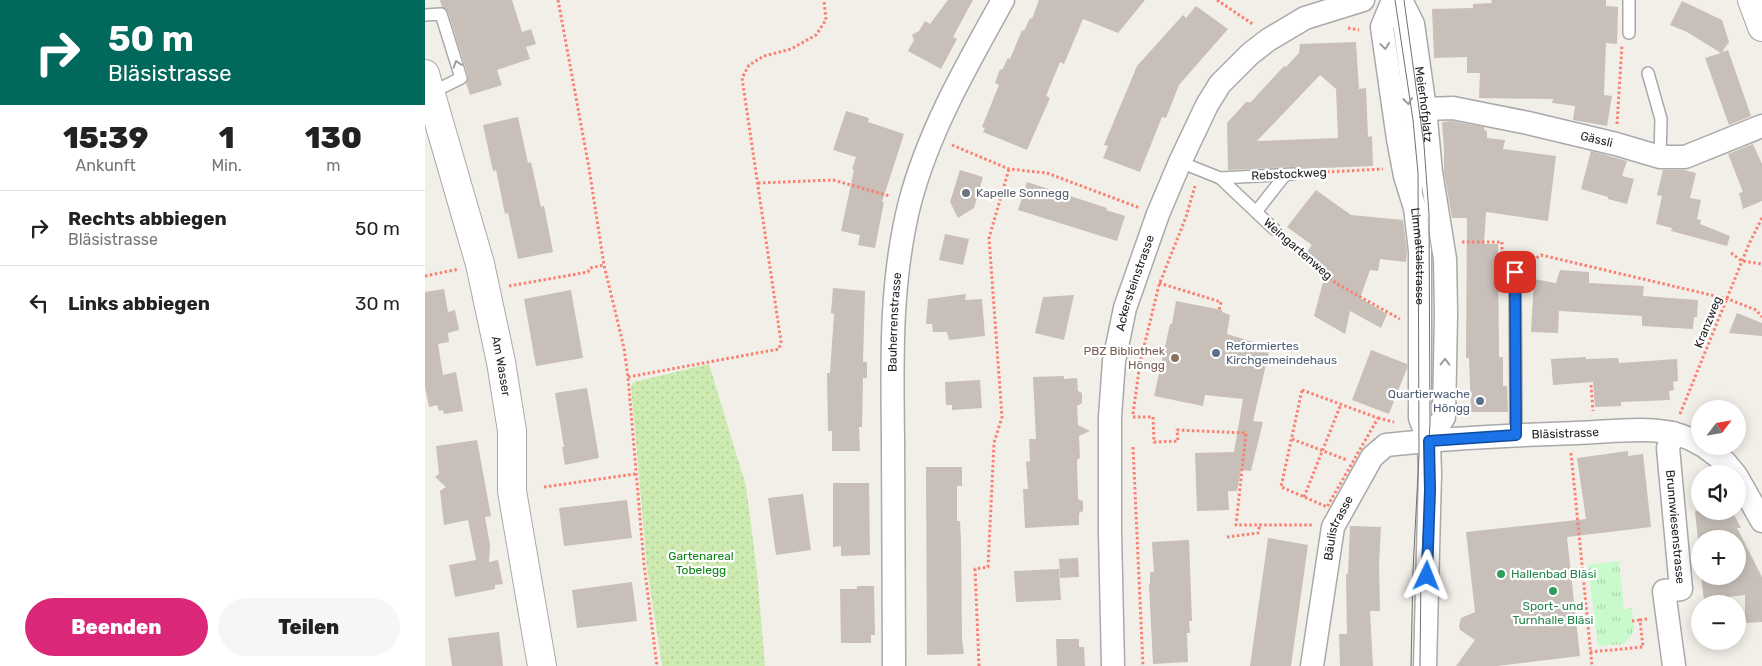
<!DOCTYPE html>
<html lang="de">
<head>
<meta charset="utf-8">
<style>
	:root { --surface:#fff; --page:#f6f6f6; --text:#222; --muted:#767676; --line:#e0e0e0; --accent:#db2777 }
	body { margin:0; font-family:Rubik,sans-serif; background:var(--page); color:var(--text); height:100vh; display:flex; flex-direction:column; font-size:19px; white-space:nowrap }
	* { box-sizing:border-box; margin:0 }
	p { font-size:16px; color:var(--muted) }
	.icon { flex:none; width:28px; height:28px; fill:none; stroke:currentColor; stroke-width:2; stroke-linecap:round; stroke-linejoin:round }
	.map { position:relative; flex:1; overflow:hidden }
	.drawer { display:flex; flex-direction:column; background:var(--surface); width:425px }
	.drawer>* { flex:none }
	.banner { background:#00695c; color:#fff; overflow:hidden }
	.needle { width:32px; rotate:59deg }
	.tools { position:absolute; left:1266px; top:400px; display:grid; gap:10px }
	.tools a { display:grid; place-items:center; width:55px; height:55px; border-radius:50%; background:var(--surface); box-shadow:0 2px 12px #0003; font-size:25px }
	.pin { position:absolute; display:grid; place-items:center; width:42px; height:42px; color:#fff; margin:-21px; border-radius:10px; box-shadow:0 2px 8px #0006 }
	.me { position:absolute; width:55px; margin:-28px; rotate:2deg; stroke-linejoin:round; filter:drop-shadow(0 0 4px #0008) }
	.turn { display:flex; align-items:center; gap:18px; height:105px; padding:0 25px; font-size:22px }
	.turn .icon { width:65px; height:65px; stroke-width:2.5 }
	.turn b { display:block; font-size:35px; line-height:42px }
	.eta { display:flex; justify-content:space-evenly; align-items:center; height:85px; text-align:center }
	.eta b { font-size:30px; font-weight:800; line-height:35px }
	.cta { display:flex; gap:10px; margin-top:auto; padding:10px 25px }
	.cta a { flex:1; height:58px; border-radius:30px; background:var(--accent); color:#fff; font-size:20px; font-weight:800; line-height:58px; text-align:center }
	.cta a+a { background:var(--page); color:var(--text) }
	ul { padding:0; list-style:none }
	li { display:flex; align-items:center; gap:15px; height:75px; padding:0 25px; border-top:1px solid var(--line) }
	li div { flex:1 }
	li b { display:block; font-size:19px }
	li em { font-style:normal }
	main { display:flex; flex:1; min-height:0 }
	.map>svg:first-child { display:block }
</style>
</head>
<body>
<main>
<section class="drawer">
<div class="banner">
<div class="turn"><svg class="icon" aria-label="right" viewBox="0 0 24 24"><path d="M7 20v-9h11M14 6l5 5-5 5"/></svg><div><b>50 m</b>Bläsistrasse</div></div>
</div>
<div class="eta">
<div><b>15:39</b><p>Ankunft</p></div>
<div><b>1</b><p>Min.</p></div>
<div><b>130</b><p>m</p></div>
</div>
<ul>
<li><svg class="icon" aria-label="right" viewBox="0 0 24 24"><path d="M7 20v-9h11M14 6l5 5-5 5"/></svg><div><b>Rechts abbiegen</b><p>Bläsistrasse</p></div><em>50 m</em></li>
<li><svg class="icon" aria-label="left" viewBox="0 0 24 24"><path d="M17 20v-9H6M10 6l-5 5 5 5"/></svg><div><b>Links abbiegen</b></div><em>30 m</em></li>
</ul>
<div class="cta"><a>Beenden</a><a>Teilen</a></div>
</section>
<div class="map">
<svg width="1337" height="666" viewBox="0 0 1337 666">
	<defs>
		<pattern id="park-tufts" width="24" height="20" patternUnits="userSpaceOnUse" patternTransform="scale(1.25)"><rect width="24" height="20" fill="#c8facc"/><path d="M3 7l-1-3M5 7V3M7 7l1-3M15 17l-1-3M17 17v-4M19 17l1-3" fill="none" stroke="#acd6af"/></pattern>
		<pattern id="garden-dots" width="8" height="8" patternUnits="userSpaceOnUse" patternTransform="scale(1.25)"><rect width="8" height="8" fill="#cdebb0"/><path d="M2 2h.1M6 6h.1" fill="none" stroke="#b0c997" stroke-width="1.8" stroke-linecap="round"/></pattern>
	</defs>
	<rect width="100%" height="100%" fill="#f2efe9"/>
	<path fill="url(#park-tufts)" d="M1194 561 1199 609 1207 608 1209 631 1199 644 1173 646 1163 565Z"/>
	<path fill="url(#garden-dots)" d="M284 364 321 486 332 572 340 666H237L222 568 206 386 209 382Z"/>
	<g fill="#c7bfb8" fill-rule="evenodd">
		<path d="M15 0H87L97 32 106 29 111 44 101 47 105 59 72 70 77 85 45 95 41 83 43 76 23 12 17 7Z"/>
		<path d="M523 0H548L528 37 532 39 516 69 483 51 489 40 487 35 494 31 500 21 505 24Z"/>
		<path d="M614 0H720L693 33 658 19 639 64 635 62 621 96 625 98 602 150 558 132 560 128 557 127 574 85 570 83 575 69 577 70 583 58 585 59 597 30 599 31 605 18 607 19Z"/>
		<path d="M1066 0H1181V6L1193 7 1192 44 1181 43 1179 95 1187 96 1182 126 1148 120 1150 106 1127 103 1128 99 1054 98 1055 73H1042V57L1009 58 1007 9 1048 8V4L1067 3Z"/>
		<path d="M1257 1 1297 20 1304 42 1297 52 1303 50 1326 116 1304 125 1280 58 1296 53 1262 32 1245 25Z"/>
		<path d="M771 6 803 29 754 85 741 118 737 117 715 172 678 158 683 146 679 145 712 66 758 15 761 18Z"/>
		<path d="M931 42 934 89 941 88 943 137 947 136 948 166 874 169 868 167 803 170 802 123 821 102H826L859 66 861 67 874 53 875 44ZM895 75 911 89 913 138 832 141Z"/>
		<path d="M421 111 444 118 443 122 479 134 457 202H459L450 248 433 245 435 235 416 231 429 170 427 169 431 157 408 150Z"/>
		<path d="M93 117 103 163 106 162 116 207 119 206 128 252 93 259 83 213 80 214 71 170 68 171 58 125Z"/>
		<path d="M1027 121 1059 127V130L1062 131V138L1080 140 1078 149 1131 156 1123 221 1061 212 1059 244H1073L1074 357H1078V386H1082L1083 412H1046L1044 358H1041L1042 218H1027L1019 172V149L1017 122Z"/>
		<path d="M1328 144 1337 164V201L1318 209 1314 193 1318 192 1303 154Z"/>
		<path d="M1166 151 1202 161 1197 176 1209 179 1202 204 1183 199V197L1156 189Z"/>
		<path d="M535 170 558 177 549 208 533 218 525 202Z"/>
		<path d="M1238 170H1259L1271 173 1265 198 1276 200 1272 219 1276 220 1275 224 1305 236 1302 246 1246 231 1247 228 1231 224 1237 196 1232 195Z"/>
		<path d="M602 182 682 208 681 210 700 216 692 241 593 210Z"/>
		<path d="M891 190 926 215 978 220 982 252 981 262 955 259 953 271 945 270 935 298 962 314 956 328 925 311 920 334 889 316 901 271 881 253 887 245 862 227Z"/>
		<path d="M520 234 544 239 538 265 514 260Z"/>
		<path d="M1135 270 1164 272V283L1219 286 1218 296 1273 300 1272 317H1269L1268 329 1217 326V316L1134 311 1133 333 1106 332 1109 279 1131 283Z"/>
		<path d="M408 288 440 291 438 362H442V378H438L437 427H434L435 451H407V431H403L402 373H405L409 314 406 313Z"/>
		<path d="M19 289 23 312 30 310 34 330 23 333 24 342 13 344 18 375 31 372 38 411 19 414 18 410 14 411 12 405 4 407 0 387V292Z"/>
		<path d="M146 290 158 358 111 366 99 299Z"/>
		<path d="M541 294 540 300 557 299 560 336 524 340 522 332H508L507 324H501L503 299Z"/>
		<path d="M649 295 639 340 610 333 618 297Z"/>
		<path d="M751 301 797 310V312L805 315 802 334 845 347 828 421 838 422 826 471 816 470 812 491H803L804 510 772 511 770 453 809 452 818 399 780 395 778 406 729 396 745 324H747Z"/>
		<path d="M1312 313 1337 323V336L1304 333Z"/>
		<path d="M946 350 982 364V368L964 414 927 400Z"/>
		<path d="M1161 357V359L1193 358 1194 363 1252 359 1253 381 1248 382 1249 390 1244 391 1245 400 1196 402V406L1170 407 1168 382 1128 385 1126 359Z"/>
		<path d="M639 376V379L652 378 653 391 657 393V403L652 406 653 425 665 431 654 436 655 458 652 460 653 499 658 501V511L654 513V525L600 528 598 489H603L601 462 605 461 604 439H611L608 377Z"/>
		<path d="M555 380 557 408 527 410V405H521L520 382Z"/>
		<path d="M162 388 174 458 140 465 137 447H139L130 393Z"/>
		<path d="M52 440 66 516 60 517 65 545 64 562 73 560 78 584 70 585V589L30 597 24 565 51 560 43 520 19 525 15 491 21 487 10 477 14 474 11 446Z"/>
		<path d="M1203 451V456L1218 454 1226 527 1142 537 1155 656 1072 666H1031L1050 640 1035 630 1034 626 1036 618 1050 612 1041 532 1161 519 1152 458Z"/>
		<path d="M501 467H537V486H532V521H535L536 541 537 639 539 654 502 655Z"/>
		<path d="M408 483H444L445 555 416 556V546L408 547Z"/>
		<path d="M378 494 386 550 351 555 343 498Z"/>
		<path d="M202 500 207 538 139 546 134 508Z"/>
		<path d="M1270 511H1307L1316 528H1312L1337 577V622L1320 623V595L1279 600 1276 576H1312V539H1273Z"/>
		<path d="M925 526 956 527 954 565 955 611H945L948 666H915L914 634H922L921 574H923Z"/>
		<path d="M843 538 883 545 866 666H825Z"/>
		<path d="M764 540 767 621H764L765 633H762L763 662 728 664 724 584H725V572H729L727 542Z"/>
		<path d="M653 558 654 577 635 578 634 559Z"/>
		<path d="M634 569 636 600 591 602 589 571Z"/>
		<path d="M207 582 212 621 152 628 147 590Z"/>
		<path d="M432 586H449L450 635H446V643H416L415 589H432Z"/>
		<path d="M74 632 78 666H27L23 638Z"/>
		<path d="M631 639H654V647H659L660 666H632Z"/>
	</g>
	<g fill="none" stroke-linecap="round" stroke-linejoin="round">
		<g stroke="#a9a9a9" stroke-width="14">
			<g id="service">
				<path d="M1204 0V33"/>
				<path d="M973 7 974 25 993 173 991 194"/>
				<path d="M0 15 16 14 36 78 6 93"/>
				<path d="M1223 73 1236 119 1235 157"/>
				<path d="M755 162 795 178 868 174"/>
				<path d="M795 178 849 229"/>
				<path d="M831 212 860 175"/>
				<path d="M1090 272 1091 435"/>
			</g>
		</g>
		<g stroke="#a9a9a9" stroke-width="25">
			<g id="minor">
				<path id="s1" d="M968 0 957 27 973 139 980 176 990 208 995 251V418L1004 441 1005 474 1000 666"/>
				<path id="s2" d="M976 0 988 24 1000 109 1006 172 1020 259 1021 313 1019 417 1004 441"/>
				<path id="s3" d="M1000 109 1028 108 1103 123 1191 144 1235 157H1260L1337 126"/>
				<path id="s4" d="M1248 433 1243 448 1256 589 1239 591 1249 666"/>
				<path d="M1279 446 1300 462 1310 474"/>
				<path d="M1312 477 1337 521"/>
				<path id="s5" d="M469 666C469 590 468 515 468 439 467 358 465 281 485 202 504 130 542 65 578 0"/>
				<path id="s6" d="M688 666 685 533V417L689 361 700 308 733 214 755 162 782 105 795 84 825 54 843 40 880 18 938 0"/>
				<path id="s7" d="M887 666 908 527 947 457 961 445C1024 438 1088 435 1152 433 1192 432 1239 422 1275 444"/>
			</g>
		</g>
		<g stroke="#a9a9a9" stroke-width="30">
			<g id="tertiary">
				<path d="M1327 0 1337 27"/>
				<path id="s8" d="M0 74 55 264 76 362 87 431V491L117 666"/>
			</g>
		</g>
		<g stroke="#fa8072" stroke-width="3" stroke-dasharray="2.5 2.5" stroke-linecap="butt">
			<path d="M133 0 164 168 179 265 199 348 203 377 219 564 232 666"/>
			<path d="M792 0 829 25"/>
			<path d="M923 28 934 30"/>
			<path d="M1192 124 1197 45"/>
			<path d="M527 145 584 169 622 173 715 208"/>
			<path d="M882 173 958 169"/>
			<path d="M333 183 408 180 465 196"/>
			<path d="M859 239 891 268 914 285 975 319"/>
			<path d="M1037 242H1077V263"/>
			<path d="M1306 253 1317 261 1337 264"/>
			<path d="M1103 263 1116 255 1303 299 1331 310 1337 317"/>
			<path d="M0 276 34 269"/>
			<path d="M734 283 796 302 794 310"/>
			<path d="M84 286 163 272 165 268 179 265"/>
			<path d="M203 377 354 349 356 342 317 78 324 65 339 56 366 49 391 35 401 20 399 0"/>
			<path d="M1166 385 1168 411"/>
			<path d="M877 390 953 418 902 507 856 487Z"/>
			<path d="M708 414 715 363 734 285 761 217 770 186"/>
			<path d="M1255 414 1324 244 1337 218"/>
			<path d="M708 417H728L729 442 753 441 752 430 821 433 811 525H887"/>
			<path d="M953 418 969 422"/>
			<path d="M867 439 922 460"/>
			<path d="M708 447 718 666"/>
			<path d="M1146 453 1167 666"/>
			<path d="M119 487 210 474"/>
			<path d="M879 497 916 404"/>
			<path d="M802 537 833 533 835 524"/>
			<path d="M1207 621 1215 620"/>
			<path d="M1165 652 1218 647 1215 620 1222 619"/>
			<path d="M554 666 550 569 563 567 569 443 577 417 564 238 584 169"/>
		</g>
		<use href="#service" stroke="#fff" stroke-width="11"/>
		<use href="#minor" stroke="#fff" stroke-width="22"/>
		<use href="#tertiary" stroke="#fff" stroke-width="28"/>
		<g stroke="#707070" stroke-width="1">
			<path d="M970 0 988 120 993 173 994 455 988 570 986 666"/>
			<path d="M979 0 999 145 1004 214 1005 423 996 571 995 666"/>
		</g>
	</g>
	<defs><path id="oneway-chevron" d="M-2-3.5L2.5 0L-2 3.5" fill="none" stroke-width="1.6" stroke-linecap="round" stroke-linejoin="round" transform="scale(1.25)"/></defs>
	<g stroke="#9c9c9c">
		<use href="#oneway-chevron" transform="translate(960 46) rotate(82)"/>
		<use href="#oneway-chevron" transform="translate(32 64) rotate(-108)"/>
		<use href="#oneway-chevron" transform="translate(983 101) rotate(83)"/>
		<use href="#oneway-chevron" transform="translate(1020 362) rotate(-89)"/>
	</g>
	<g fill="none" stroke-linecap="round" stroke-linejoin="round">
		<g stroke="#114b97" stroke-width="12">
			<path id="route" d="M1002 576 1005 490 1004 441 1091 435 1090 272"/>
		</g>
		<use href="#route" stroke="#1a73e8" stroke-width="9"/>
	</g>
	<circle fill="#6b7280" stroke="#fff" stroke-width="2" cx="541" cy="193" r="5"/>
	<g fill="#5c6f8a" stroke="#fff" stroke-width="2">
		<circle cx="791" cy="353" r="5"/>
		<circle cx="1055" cy="401" r="5"/>
	</g>
	<circle fill="#8d6e63" stroke="#fff" stroke-width="2" cx="750" cy="358" r="5"/>
	<g fill="#2e9e5b" stroke="#fff" stroke-width="2">
		<circle cx="1076" cy="574" r="5"/>
		<circle cx="1128" cy="591" r="5"/>
	</g>
	<g text-anchor="middle" dominant-baseline="central" stroke-width="4.5" stroke-linejoin="round" paint-order="stroke">
		<g font-size="12" fill="#222" stroke="#fff">
			<text stroke="none"><textPath href="#s2" startOffset="108">Meierhofplatz</textPath></text>
			<text stroke="none"><textPath href="#s3" startOffset="175">Gässli</textPath></text>
			<text transform="translate(864 174) rotate(-3)">Rebstockweg</text>
			<text transform="translate(873 249) rotate(41)">Weingartenweg</text>
			<text stroke="none"><textPath href="#s1" startOffset="262">Limmattalstrasse</textPath></text>
			<text stroke="none"><textPath href="#s6" startOffset="386">Ackersteinstrasse</textPath></text>
			<text stroke="none"><textPath href="#s5" startOffset="344">Bauherrenstrasse</textPath></text>
			<text transform="translate(1283 322) rotate(-68)">Kranzweg</text>
			<text stroke="none"><textPath href="#s8" startOffset="302">Am Wasser</textPath></text>
			<text stroke="none"><textPath href="#s7" startOffset="419">Bläsistrasse</textPath></text>
			<text stroke="none"><textPath href="#s4" startOffset="95">Brunnwiesenstrasse</textPath></text>
			<text stroke="none"><textPath href="#s7" startOffset="141">Bäulistrasse</textPath></text>
		</g>
		<g font-size="12" fill="#5b616d" stroke="#fff" text-anchor="start">
			<text x="551" y="193">Kapelle Sonnegg</text>
		</g>
		<g font-size="12" fill="#4e5e75" stroke="#fff" text-anchor="start">
			<text x="801" y="346">Reformiertes<tspan x="801" dy="14">Kirchgemeindehaus</tspan></text>
			<text x="1045" y="394" text-anchor="end">Quartierwache<tspan x="1045" dy="14">Höngg</tspan></text>
		</g>
		<g font-size="12" fill="#785e54" stroke="#fff" text-anchor="end">
			<text x="740" y="351">PBZ Bibliothek<tspan x="740" dy="14">Höngg</tspan></text>
		</g>
		<g font-size="12" fill="#0c8416" stroke="#fff">
			<text x="276" y="556">Gartenareal<tspan x="276" dy="14">Tobelegg</tspan></text>
		</g>
		<g font-size="12" fill="#27864d" stroke="#fff" text-anchor="start">
			<text x="1086" y="574">Hallenbad Bläsi</text>
			<text x="1128" y="606" text-anchor="middle">Sport- und<tspan x="1128" dy="14">Turnhalle Bläsi</tspan></text>
		</g>
	</g>
</svg>
<div class="tools">
<a><svg class="needle" viewBox="-14 -14 28 28"><path d="M0-13l5 13h-10z" fill="#e53935"/><path d="M0 13l5-13h-10z" fill="#767676"/></svg></a>
<a><svg class="icon" aria-label="sound" viewBox="0 0 24 24"><path d="M4 9h4l5-4v14l-5-4H4zM17 9q2 3 0 6"/></svg></a>
<a>+</a>
<a>−</a>
</div>
<div class="pin" style="left:1090px;top:272px;background:#d93025"><svg class="icon" aria-label="arrive" viewBox="0 0 24 24"><path d="M6 21V4h12l-3 4 3 4H6"/></svg></div>
<svg class="me" style="left:1002px;top:576px" viewBox="-20 -20 40 40"><path d="M0-17L14 15 0 8-14 15z" fill="#1a73e8" stroke="#fff" stroke-width="4"/></svg>
</div>
</main>
</body>
</html>
